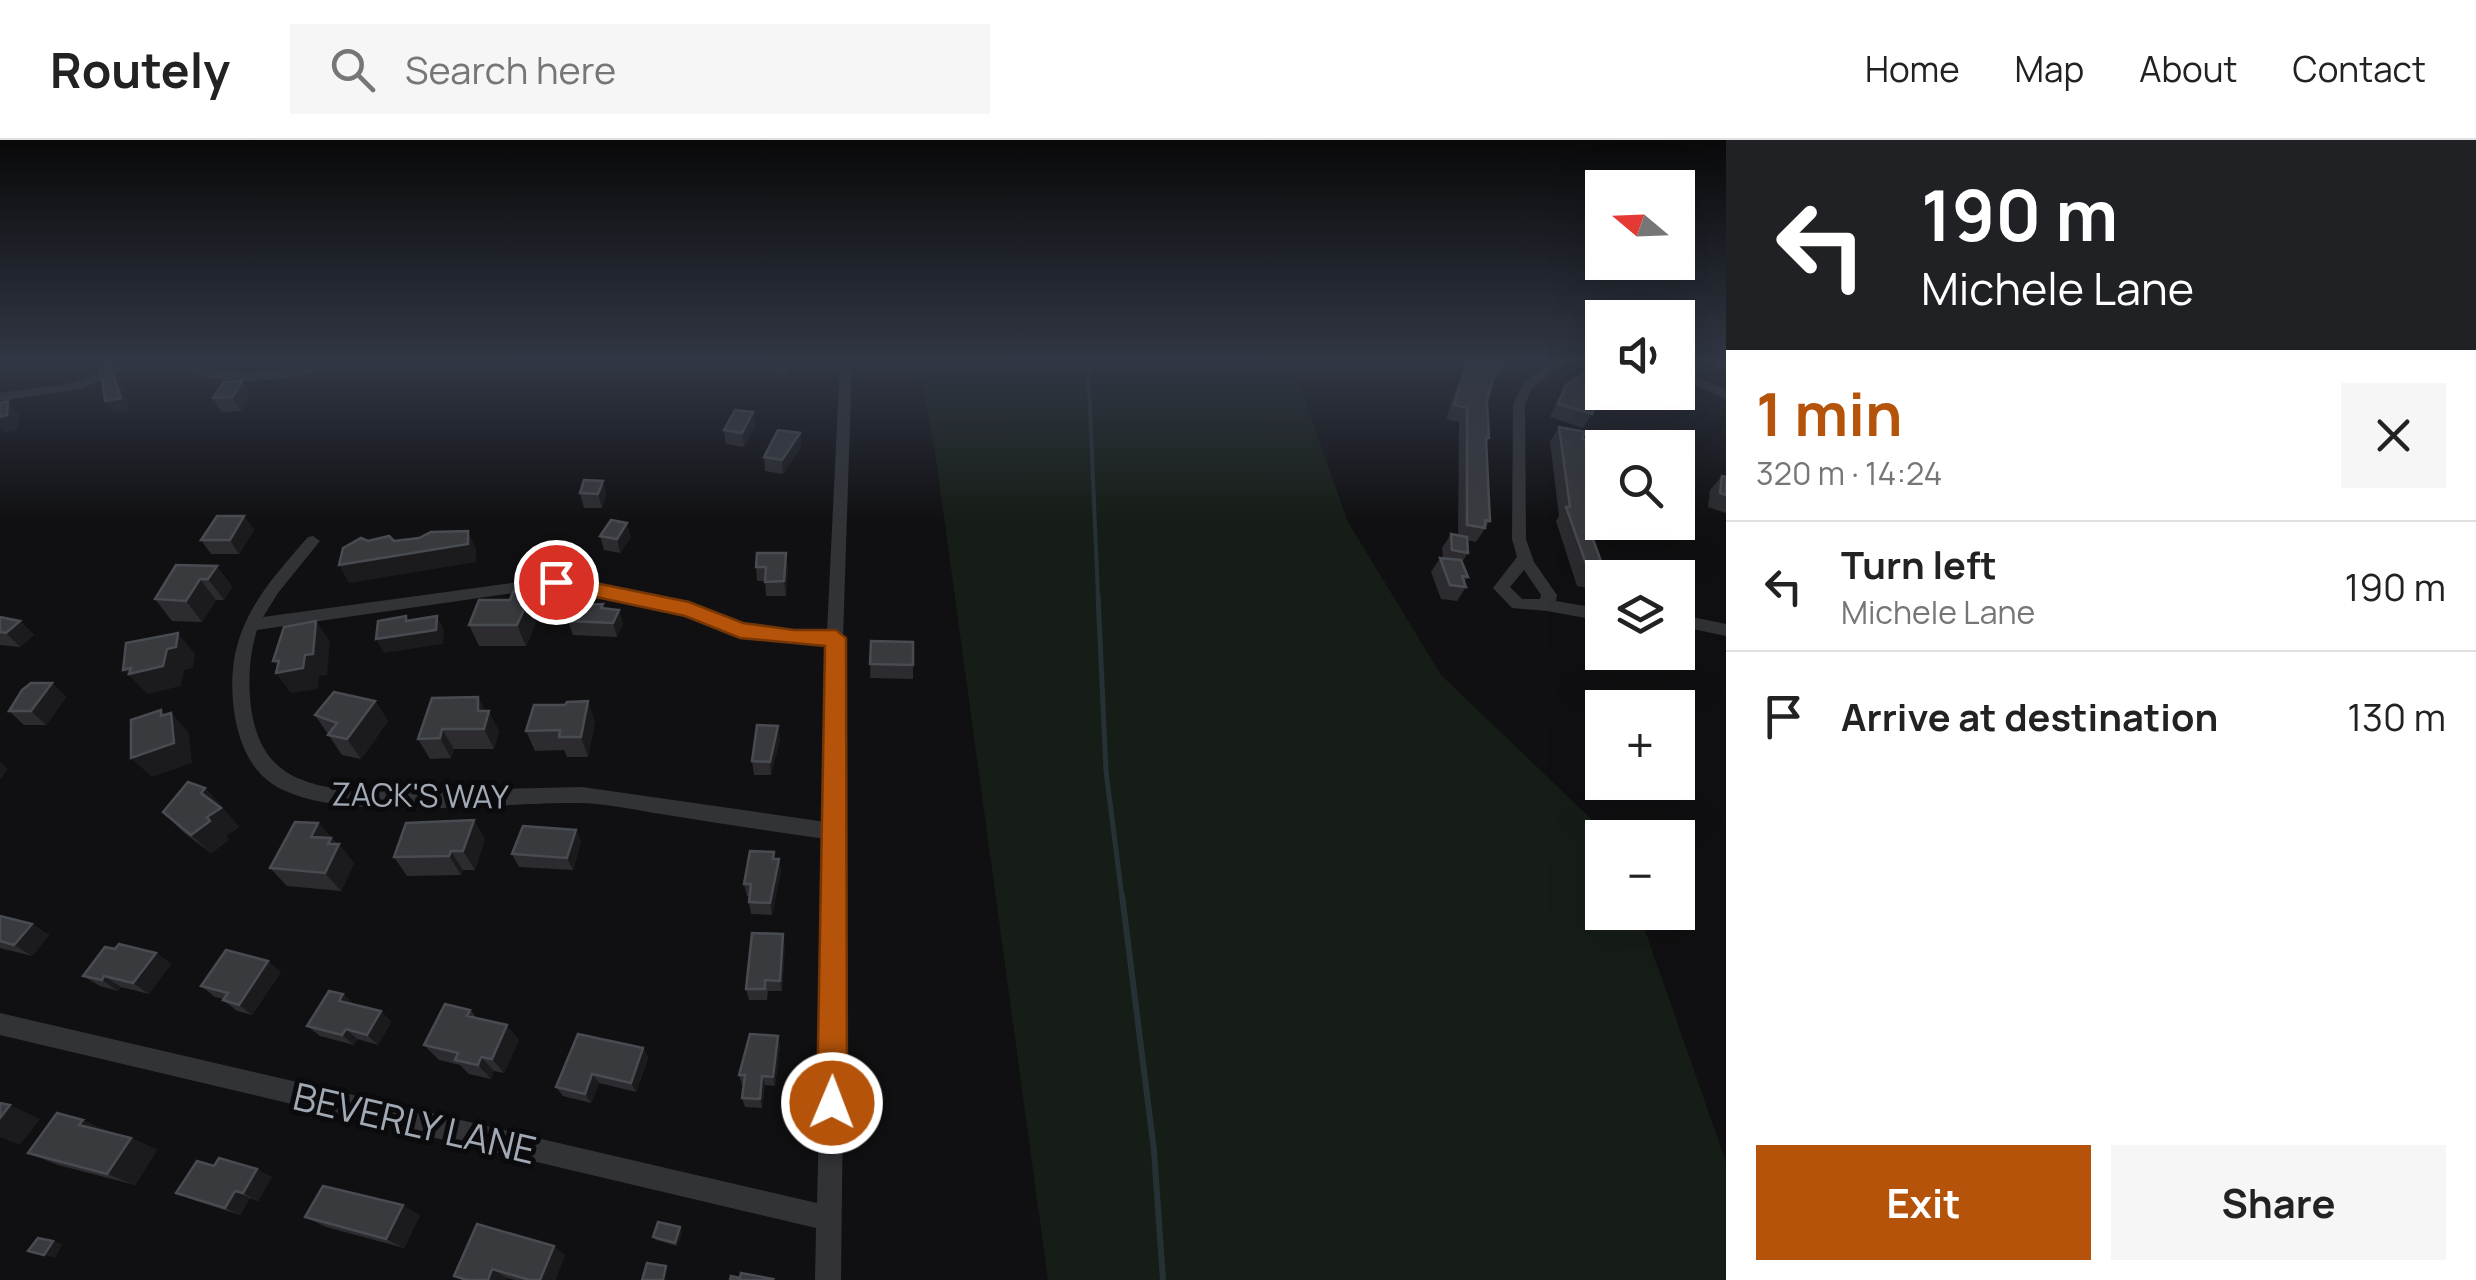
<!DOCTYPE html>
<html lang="en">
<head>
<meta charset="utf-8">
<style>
	:root { --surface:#fff; --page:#f6f6f6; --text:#222; --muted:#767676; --line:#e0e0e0; --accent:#b45309 }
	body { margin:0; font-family:Manrope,sans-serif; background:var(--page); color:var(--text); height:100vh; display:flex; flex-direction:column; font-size:38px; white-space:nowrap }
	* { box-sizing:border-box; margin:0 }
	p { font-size:32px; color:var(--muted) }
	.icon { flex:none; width:55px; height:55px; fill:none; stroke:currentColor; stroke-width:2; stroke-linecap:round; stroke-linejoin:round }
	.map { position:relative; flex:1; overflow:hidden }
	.side { display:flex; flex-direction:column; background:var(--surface); width:750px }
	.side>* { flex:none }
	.top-card { background:#202124; color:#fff; overflow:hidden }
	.needle { width:65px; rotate:289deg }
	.tools { position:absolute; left:1585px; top:30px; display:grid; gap:20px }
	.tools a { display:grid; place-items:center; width:110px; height:110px; border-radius:0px; background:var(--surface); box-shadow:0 10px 40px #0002; font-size:50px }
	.pin { position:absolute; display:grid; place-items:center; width:85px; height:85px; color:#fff; margin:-42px; border:5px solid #fff; border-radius:50%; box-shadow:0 2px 10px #0007 }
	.me { position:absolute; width:110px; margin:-55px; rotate:1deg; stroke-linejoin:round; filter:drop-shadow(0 0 8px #0008) }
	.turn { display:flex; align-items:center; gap:35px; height:210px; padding:0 30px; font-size:45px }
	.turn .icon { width:130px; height:130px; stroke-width:2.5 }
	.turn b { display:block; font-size:70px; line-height:85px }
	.round { display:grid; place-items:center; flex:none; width:105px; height:105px; border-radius:0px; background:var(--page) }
	.summary { display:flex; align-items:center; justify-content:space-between; height:170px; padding:0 30px }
	h1 { font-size:60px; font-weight:700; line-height:75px; color:var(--accent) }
	.cta { display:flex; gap:20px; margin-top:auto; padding:20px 30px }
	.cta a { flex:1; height:115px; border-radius:0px; background:var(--accent); color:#fff; font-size:40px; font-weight:700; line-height:115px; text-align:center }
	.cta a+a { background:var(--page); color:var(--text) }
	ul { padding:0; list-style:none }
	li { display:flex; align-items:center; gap:30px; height:130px; padding:0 30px; border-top:2px solid var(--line) }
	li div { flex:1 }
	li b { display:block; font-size:38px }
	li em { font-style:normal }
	header { display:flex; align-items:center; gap:60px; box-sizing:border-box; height:140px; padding:0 50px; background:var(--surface); border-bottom:2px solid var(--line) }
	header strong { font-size:48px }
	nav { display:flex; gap:55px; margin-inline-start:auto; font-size:35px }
	.search { width:700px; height:90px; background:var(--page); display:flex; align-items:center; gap:25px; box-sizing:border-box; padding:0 35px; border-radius:0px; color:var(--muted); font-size:38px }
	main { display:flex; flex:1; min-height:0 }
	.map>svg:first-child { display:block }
</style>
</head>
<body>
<header>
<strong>Routely</strong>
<div class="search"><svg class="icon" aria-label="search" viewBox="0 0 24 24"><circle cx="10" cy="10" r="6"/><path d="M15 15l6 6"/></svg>Search here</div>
<nav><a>Home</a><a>Map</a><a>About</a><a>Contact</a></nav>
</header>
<main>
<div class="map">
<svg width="1726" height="1140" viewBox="0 0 1726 1140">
	<rect width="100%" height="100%" fill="#101012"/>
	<path fill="#161d16" d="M918 222H1291L1348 382 1441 535 1610 697 1602 698V772L1639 773 1726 1022V1140H1048L936 318Z"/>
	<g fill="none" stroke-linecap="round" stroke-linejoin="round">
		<path stroke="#263136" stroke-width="4" d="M1088 222 1098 457"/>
		<path stroke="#263136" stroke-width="5" d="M1098 455 1106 631 1122 757"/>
		<path stroke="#263136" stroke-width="6" d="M1122 755 1154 1011 1163 1140"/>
		<g fill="#313337" fill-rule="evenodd">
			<path d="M126 222H144L80 249 0 261V253L73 243Z"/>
			<path d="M163 222C192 222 220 234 250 233 280 232 308 222 338 222 297 246 203 248 163 222Z"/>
			<path d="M840 222H852L843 498 846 692 841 1140H815L816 1088 0 895V873L817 1063 826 699C771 691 716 683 661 674 634 670 605 663 578 663 501 661 333 686 271 643 248 627 238 598 234 571 224 492 259 453 308 397L313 396 320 401 278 453 263 477 556 437 689 463 742 484 794 492H827ZM556 447 686 474 740 496 794 504H827L826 682 582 647 364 652C303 646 261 636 251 568 248 541 249 515 257 490Z"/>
			<path d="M1552 222H1566L1532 248 1525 264 1526 399 1534 422 1557 455 1556 461 1602 469V481L1547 471 1512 468 1493 448 1517 417 1512 399 1513 264 1523 243ZM1524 430 1541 455 1540 459H1522L1510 447Z"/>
			<path d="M1678 229 1726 250V259L1678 237Z"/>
			<path d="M1678 474 1726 484V496L1678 486Z"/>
		</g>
	</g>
	<g fill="#2c2c30">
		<path d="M774 222H794L790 235H775Z"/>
		<path d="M1465 222H1508L1492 242 1487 261 1489 298 1486 303 1490 381 1476 402 1467 400 1468 413 1462 422 1468 437 1464 442 1466 447 1457 461 1441 459 1431 432 1440 418H1443L1442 408 1451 394 1458 395 1459 282 1446 279Z"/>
		<path d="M1602 241 1595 251 1592 274 1583 288 1550 277 1558 259 1566 245Z"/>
		<path d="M250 255 241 271 221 272 213 258Z"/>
		<path d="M755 286 744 307 726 304 724 290Z"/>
		<path d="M1559 287 1582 299 1597 331 1594 336 1602 382 1592 396 1606 435 1594 449 1577 446 1556 381 1559 376 1550 302Z"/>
		<path d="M800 293 801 307 783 334 765 331 764 317Z"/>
		<path d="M1722 336 1726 337V373L1708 367 1710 350Z"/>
		<path d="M603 341 606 355 602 368H584L580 353Z"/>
		<path d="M244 376 254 390 239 414H211L201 400Z"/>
		<path d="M600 396 631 397 620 413 604 410Z"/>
		<path d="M217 426 232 447 224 460H216L202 482 172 481 155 459Z"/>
		<path d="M756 427H788L786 456H766L765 441H757Z"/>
		<path d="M510 460 540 473 526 506H479L469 485Z"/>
		<path d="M603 464 604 469 619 470 623 484 617 497 573 495 568 481Z"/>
		<path d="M0 477 20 481 34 495 20 507 0 505Z"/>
		<path d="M871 501 913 525V539L870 538Z"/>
		<path d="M1610 512H1662L1654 521 1614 519Z"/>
		<path d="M52 543 66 557 46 585H24L9 571Z"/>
		<path d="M478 557 485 571 499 591 494 609H454L451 618 430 619 418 599Z"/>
		<path d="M375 561 388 581 361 619 342 615 315 575Z"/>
		<path d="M595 581 588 617H567L564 610 535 611 526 591Z"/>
		<path d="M780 599 771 635H754L752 621Z"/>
		<path d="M205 648 239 687 226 696 229 700 211 713 183 692 163 672Z"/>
		<path d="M318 683 354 723 341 751 287 746 270 728Z"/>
		<path d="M576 690 581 702 573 730 519 727 512 714Z"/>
		<path d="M485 699 475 730H463L461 735 407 736 394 717Z"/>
		<path d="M775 719H779L781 731 772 775 751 774 749 762V756H747L744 744Z"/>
		<path d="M0 776 32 784 49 795 32 816 0 808Z"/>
		<path d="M785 805 782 851H768L767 860H749L746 849Z"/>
		<path d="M115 809 156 813 171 824 149 854 121 847 118 851 100 846 83 836Z"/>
		<path d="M281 832 252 875 237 871 223 860 224 859 215 857 201 846Z"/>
		<path d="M343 854 354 865 381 871 391 882 378 905 357 899 354 905 320 896 307 886Z"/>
		<path d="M470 870 477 878 519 900 504 933 494 931 491 939 469 934 460 925 439 920 424 905Z"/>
		<path d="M778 896 780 906 775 946 765 945 762 968 745 967 742 958 744 945H742L739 935Z"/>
		<path d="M643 908 648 918 636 952 599 943 591 963 563 956 556 947Z"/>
		<path d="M110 993 131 998 157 1010 135 1045 58 1025 28 1013Z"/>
		<path d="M214 1026 272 1037 258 1061 250 1058 240 1075 193 1060 176 1053Z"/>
		<path d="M420 1075 404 1108 326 1087 305 1077Z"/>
		<path d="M680 1087 682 1091 677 1106 656 1100 653 1097Z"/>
		<path d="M565 1115 555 1140H515L507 1138 505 1140H462L454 1136Z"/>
	</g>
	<g fill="#1b1b1e">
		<path d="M789 222H794L790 235Z"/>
		<path d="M109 224 118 237 130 271 115 274 105 261Z"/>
		<path d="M242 241 250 255 241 271 233 257Z"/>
		<path d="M8 261 19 275 18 290 4 293 0 289V277Z"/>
		<path d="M753 272 755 286 744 307 742 293Z"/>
		<path d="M800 293 801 307 783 334 782 320Z"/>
		<path d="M603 341 606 355 602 368 598 354Z"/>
		<path d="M244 376 254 390 239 414 230 400Z"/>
		<path d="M627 383 631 397 620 413 617 399Z"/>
		<path d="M468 391 476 409V422L349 443 339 425Z"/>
		<path d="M786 413 788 427 786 456 784 441Z"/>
		<path d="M217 426 232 447 224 460 208 439Z"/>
		<path d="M200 439 216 460 202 482 186 461Z"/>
		<path d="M532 452 540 473 526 506 517 485Z"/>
		<path d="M619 470 623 484 617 497 613 483Z"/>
		<path d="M406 476 413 490 437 476 444 490 443 504 384 513 376 499 406 481Z"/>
		<path d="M20 481 34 495 20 507 6 493Z"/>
		<path d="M316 481 330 502 327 535 319 536 318 549 291 553 276 533 281 532 273 521 305 515Z"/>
		<path d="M178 493 195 514 193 528 184 530 181 546 148 554 123 530 167 509Z"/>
		<path d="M52 543 66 557 46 585 31 571Z"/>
		<path d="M478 557 488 577 489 571 499 591 494 609 484 589 478 571Z"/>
		<path d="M375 561 388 581 361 619 347 599Z"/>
		<path d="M588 561 595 581 588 617 581 597Z"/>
		<path d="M161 570 172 582 171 573 189 593 192 623 152 637 131 618 161 576Z"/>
		<path d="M778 586 780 599 771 635 770 622Z"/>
		<path d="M442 589 454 609 451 618 440 598Z"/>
		<path d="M0 622 8 629 0 640Z"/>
		<path d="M205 648 239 687 226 696 229 700 211 713 191 695 201 653Z"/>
		<path d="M474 680 485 699 475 730 463 711Z"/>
		<path d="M318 683 338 706 339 704 354 723 341 751 325 733 311 697Z"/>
		<path d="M576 690 581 702 573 730 567 718Z"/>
		<path d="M451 711 463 730 461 735 449 716Z"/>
		<path d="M779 719 781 731 772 775 770 763Z"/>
		<path d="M32 784 49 795 32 816 14 805Z"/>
		<path d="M783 794 785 805 782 851 780 841Z"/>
		<path d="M156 813 171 824 149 854 133 843Z"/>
		<path d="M268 821 281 832 252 875 239 865Z"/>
		<path d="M104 836 121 847 118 851 102 840Z"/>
		<path d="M343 854 355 865 339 861Z"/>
		<path d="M381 871 391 882 378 905 367 895Z"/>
		<path d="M507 885 519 900 504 933 492 919Z"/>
		<path d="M346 889 357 899 354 905 342 895Z"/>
		<path d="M778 896 780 906 775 946 773 937Z"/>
		<path d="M643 908 648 918 636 952 631 943Z"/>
		<path d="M481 917 494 931 491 939 478 925Z"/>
		<path d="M592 934 599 943 591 963 585 954Z"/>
		<path d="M762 936 765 945 762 968 760 959Z"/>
		<path d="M10 965 40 979 20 1005 0 997V978Z"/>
		<path d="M83 980 110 992 79 985Z"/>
		<path d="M131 998 157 1010 135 1045 107 1034Z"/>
		<path d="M257 1029 272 1037 258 1061 243 1053Z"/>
		<path d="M235 1051 250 1058 240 1075 225 1068Z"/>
		<path d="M403 1065 420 1075 404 1108 386 1099Z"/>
		<path d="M680 1087 682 1091 677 1106 675 1103Z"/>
		<path d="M53 1101 63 1104 55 1118 44 1115Z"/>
		<path d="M554 1106 565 1115 555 1140H540Z"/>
		<path d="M492 1129 507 1138 505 1140H488Z"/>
	</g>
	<g fill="#383a3e" stroke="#484b51" stroke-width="2.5">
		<path d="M1468 222H1505L1494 236 1487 261 1489 298H1486L1490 381 1485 380V388L1467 385V268L1454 265Z"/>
		<path d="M109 224 121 258 105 261 100 227Z"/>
		<path d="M1584 233 1602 241 1591 249 1600 253 1592 274 1558 264 1566 245Z"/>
		<path d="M242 241 233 257 213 258 224 242Z"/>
		<path d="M8 261 7 275 0 277V263Z"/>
		<path d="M735 270 753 272 742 293 724 290Z"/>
		<path d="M1559 287 1585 292 1582 299 1590 300 1597 331 1592 330 1602 381 1598 380 1599 385 1587 383 1606 435 1589 432 1566 367H1570Z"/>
		<path d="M778 290 800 293 782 320 764 317Z"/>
		<path d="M1722 336 1726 337V355L1720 353Z"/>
		<path d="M584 340 603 341 598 354 580 353Z"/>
		<path d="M217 376H244L230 400H201Z"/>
		<path d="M611 380 627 383 617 399 600 396Z"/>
		<path d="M468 391V404L339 425 343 408 361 398 368 401 389 396 394 401 419 398 431 392Z"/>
		<path d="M1451 394 1467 397 1468 413 1452 410Z"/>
		<path d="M757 413H786L784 441 765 442 766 427H756Z"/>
		<path d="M1440 418 1461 420 1468 437 1462 436 1466 447 1450 445Z"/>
		<path d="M176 425 217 426 208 439H200L186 461 155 459Z"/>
		<path d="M513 452H532L517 485H469L479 460H510Z"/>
		<path d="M603 464 601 468 619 470 613 483 568 481 576 465Z"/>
		<path d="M406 476V481L437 476 436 490 376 499 378 481Z"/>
		<path d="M0 477 20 481 6 493 0 492Z"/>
		<path d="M316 481 313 514 305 515 303 528 276 533 279 521H273L284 487Z"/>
		<path d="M178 493 176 507 167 509 163 526 129 534 131 528 123 530 126 503Z"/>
		<path d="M871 501 913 502V525L870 524Z"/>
		<path d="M31 543H52L31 571H9L22 550Z"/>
		<path d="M334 552 375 561 347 599 328 595 337 583 315 575Z"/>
		<path d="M478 557V571H489L484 589H442L440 598 418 599 432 558Z"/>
		<path d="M588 561 581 597H559L560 590 526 591 534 565H565L567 562Z"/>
		<path d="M161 570V576L171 573 174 603 131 618V580Z"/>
		<path d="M757 585 778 586 770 622 752 621Z"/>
		<path d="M188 642 205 648 201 653 221 668 207 677 210 681 191 695 163 672Z"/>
		<path d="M474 680 463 711H451L449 716 394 717 406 683Z"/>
		<path d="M295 682 318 683 311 697 331 698 328 704H339L325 733 270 728Z"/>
		<path d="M523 686 576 690 567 718 512 714Z"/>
		<path d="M750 711 774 712 773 719H779L770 763 749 762 751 744H744Z"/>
		<path d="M0 776 32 784 14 805 0 801Z"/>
		<path d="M752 793 783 794 780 841 765 840V849H746Z"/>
		<path d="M119 804 156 813 133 843 104 836 102 840 83 836 105 807 115 809Z"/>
		<path d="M226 810 268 821 239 865 223 860 228 853 201 846Z"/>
		<path d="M329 851 343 854 339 861 381 871 367 895 346 889 342 895 307 886Z"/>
		<path d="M445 864 470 870 467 876 507 885 492 919 481 917 478 925 455 920 458 913 424 905Z"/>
		<path d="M578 894 643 908 631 943 592 934 585 954 556 947Z"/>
		<path d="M750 894 778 896 773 937 762 936 760 959 742 958 745 935H739Z"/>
		<path d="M0 963 10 965 0 978Z"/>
		<path d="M57 973 83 980 79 985 131 998 107 1034 28 1013Z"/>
		<path d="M219 1018 257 1029 243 1053 235 1051 225 1068 176 1053 197 1021 214 1026Z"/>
		<path d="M323 1046 403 1065 386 1099 305 1077Z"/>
		<path d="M658 1082 680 1087 675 1103 653 1097Z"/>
		<path d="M477 1084 554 1106 540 1140H530L492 1129 488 1140H467L454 1136Z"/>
		<path d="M38 1098 53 1101 44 1115 28 1111Z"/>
		<path d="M647 1123 666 1126 663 1140H642Z"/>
		<path d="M741 1133 773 1139 772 1140H730L731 1136 740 1138Z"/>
	</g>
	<linearGradient id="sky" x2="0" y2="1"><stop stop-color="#09090a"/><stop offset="0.58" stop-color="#313744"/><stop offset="1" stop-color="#313744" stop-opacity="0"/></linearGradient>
	<rect width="1726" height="382" fill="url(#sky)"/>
	<path fill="#b45309" stroke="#753606" stroke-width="2.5" d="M556 435 689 462 743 483 794 490H836L846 498 847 963 842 974 832 978 821 974 817 963 825 506 740 498 685 476 549 447V437Z"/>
	<g text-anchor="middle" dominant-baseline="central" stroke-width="10" stroke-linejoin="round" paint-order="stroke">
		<g font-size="32" fill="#a0a9b4" stroke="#0b0b0d">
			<text transform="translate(420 655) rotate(1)">ZACK'S WAY</text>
		</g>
		<g font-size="38" fill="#a0a9b4" stroke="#0b0b0d">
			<text transform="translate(415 982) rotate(13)">BEVERLY LANE</text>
		</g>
	</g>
</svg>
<div class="tools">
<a><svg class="needle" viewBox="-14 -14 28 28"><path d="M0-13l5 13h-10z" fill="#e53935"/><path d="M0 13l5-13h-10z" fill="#767676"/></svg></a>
<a><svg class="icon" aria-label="sound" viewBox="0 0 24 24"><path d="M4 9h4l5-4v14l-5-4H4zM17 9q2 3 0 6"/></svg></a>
<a><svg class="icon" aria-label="search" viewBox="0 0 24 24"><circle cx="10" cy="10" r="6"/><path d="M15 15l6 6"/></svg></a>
<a><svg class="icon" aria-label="layers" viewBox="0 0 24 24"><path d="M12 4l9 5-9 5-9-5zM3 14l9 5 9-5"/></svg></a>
<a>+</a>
<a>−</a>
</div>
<div class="pin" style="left:556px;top:442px;background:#d93025"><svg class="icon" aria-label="arrive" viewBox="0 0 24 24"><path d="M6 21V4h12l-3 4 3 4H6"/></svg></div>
<svg class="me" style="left:832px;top:963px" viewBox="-20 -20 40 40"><circle r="17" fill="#b45309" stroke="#fff" stroke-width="3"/><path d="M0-11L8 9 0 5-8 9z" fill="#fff"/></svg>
</div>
<section class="side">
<div class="top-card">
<div class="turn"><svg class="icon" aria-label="left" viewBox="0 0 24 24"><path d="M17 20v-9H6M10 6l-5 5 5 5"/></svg><div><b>190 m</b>Michele Lane</div></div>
</div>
<div class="summary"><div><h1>1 min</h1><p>320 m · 14:24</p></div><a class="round"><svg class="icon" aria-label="close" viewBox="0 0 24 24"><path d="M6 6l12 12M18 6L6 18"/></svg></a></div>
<ul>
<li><svg class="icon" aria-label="left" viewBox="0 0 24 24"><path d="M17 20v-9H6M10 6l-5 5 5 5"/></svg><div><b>Turn left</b><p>Michele Lane</p></div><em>190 m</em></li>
<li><svg class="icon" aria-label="arrive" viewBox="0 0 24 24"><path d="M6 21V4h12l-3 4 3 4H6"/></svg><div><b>Arrive at destination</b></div><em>130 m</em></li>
</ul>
<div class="cta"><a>Exit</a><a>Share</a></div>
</section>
</main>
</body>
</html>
